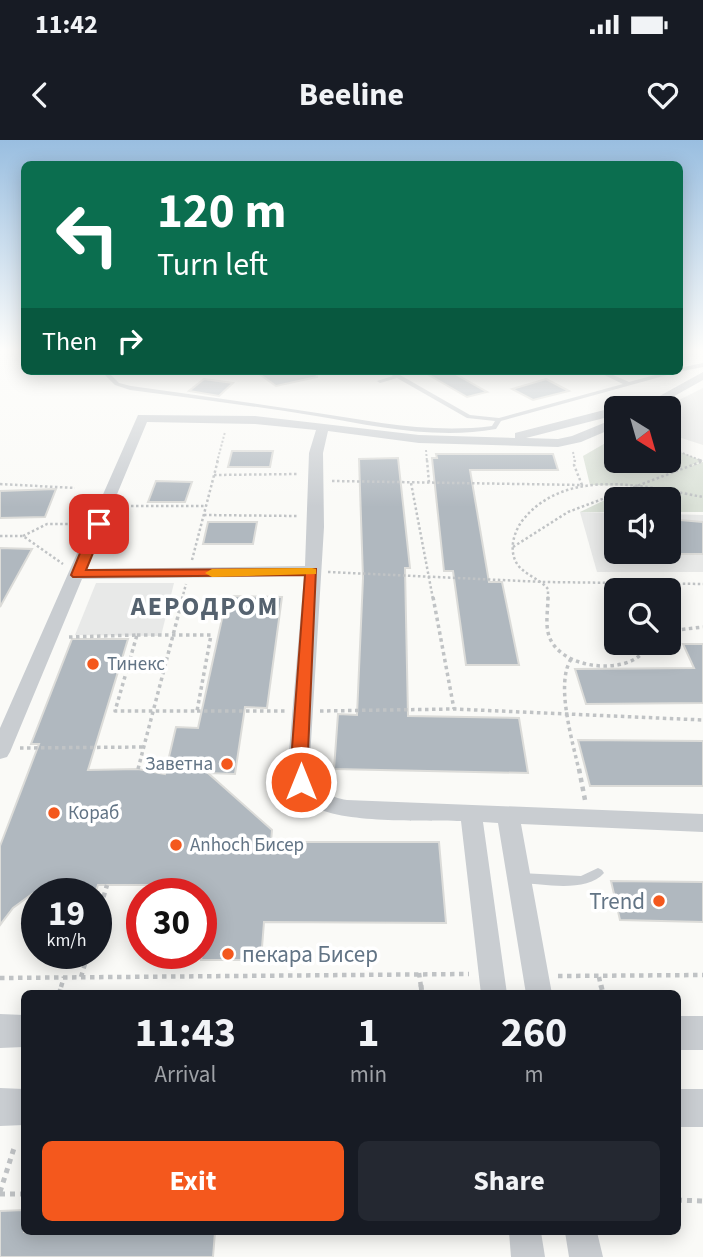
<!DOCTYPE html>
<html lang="en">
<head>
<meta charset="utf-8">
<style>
	:root { --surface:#171b24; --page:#242831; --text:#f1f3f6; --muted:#9ea1a6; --accent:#f4581d }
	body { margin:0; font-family:"Source Sans 3",sans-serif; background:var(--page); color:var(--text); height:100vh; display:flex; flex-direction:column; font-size:26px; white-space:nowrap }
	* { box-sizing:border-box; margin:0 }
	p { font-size:23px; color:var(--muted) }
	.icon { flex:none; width:38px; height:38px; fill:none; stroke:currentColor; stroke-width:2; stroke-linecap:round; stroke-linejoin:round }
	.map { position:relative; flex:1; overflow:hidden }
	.details { position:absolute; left:21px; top:850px; width:660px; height:245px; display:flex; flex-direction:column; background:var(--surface); border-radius:10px; box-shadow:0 4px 18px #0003 }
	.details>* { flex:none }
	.top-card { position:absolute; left:21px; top:21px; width:662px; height:214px; border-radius:10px; box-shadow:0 4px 18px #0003; background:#0b6e4f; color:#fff; overflow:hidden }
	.needle { width:46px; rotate:143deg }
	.fabs { position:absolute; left:604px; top:256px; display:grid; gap:14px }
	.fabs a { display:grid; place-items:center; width:77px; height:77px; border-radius:10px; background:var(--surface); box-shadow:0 4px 18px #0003; font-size:35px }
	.speed { position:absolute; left:21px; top:738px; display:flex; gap:14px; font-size:35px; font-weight:700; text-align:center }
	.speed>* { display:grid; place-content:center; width:91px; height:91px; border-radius:50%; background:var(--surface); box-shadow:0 4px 18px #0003; line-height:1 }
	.speed small { font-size:18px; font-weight:400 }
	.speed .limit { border:10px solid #d22; background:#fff; color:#111 }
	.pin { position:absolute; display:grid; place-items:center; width:60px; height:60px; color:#fff; margin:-30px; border-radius:14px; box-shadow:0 4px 10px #0006 }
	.me { position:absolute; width:77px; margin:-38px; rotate:0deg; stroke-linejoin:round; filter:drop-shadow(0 0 5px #0008) }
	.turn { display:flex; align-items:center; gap:24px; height:147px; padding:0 21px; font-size:32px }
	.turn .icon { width:91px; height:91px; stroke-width:2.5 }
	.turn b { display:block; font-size:49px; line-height:60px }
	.then { display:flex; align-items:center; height:66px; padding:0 21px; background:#0003; gap:14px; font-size:26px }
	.eta { display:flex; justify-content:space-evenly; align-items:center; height:119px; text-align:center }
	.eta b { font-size:42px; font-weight:700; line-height:49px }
	.cta { display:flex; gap:14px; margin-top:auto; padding:14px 21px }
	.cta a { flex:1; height:80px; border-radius:10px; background:var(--accent); color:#fff; font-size:28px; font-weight:700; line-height:80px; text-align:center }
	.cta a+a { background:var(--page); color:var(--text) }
	.status { display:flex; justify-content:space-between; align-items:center; height:49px; padding:0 35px; background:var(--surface); direction:ltr }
	.status svg { height:19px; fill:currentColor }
	header { display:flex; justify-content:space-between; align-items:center; height:91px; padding:0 21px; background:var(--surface); font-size:32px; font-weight:700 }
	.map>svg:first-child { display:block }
</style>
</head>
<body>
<div class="status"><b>11:42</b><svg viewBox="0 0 49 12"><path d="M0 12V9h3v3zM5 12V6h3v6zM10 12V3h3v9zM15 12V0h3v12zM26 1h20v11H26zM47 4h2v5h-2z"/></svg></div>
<header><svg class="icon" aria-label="back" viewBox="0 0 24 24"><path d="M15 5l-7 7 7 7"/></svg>Beeline<svg class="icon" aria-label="heart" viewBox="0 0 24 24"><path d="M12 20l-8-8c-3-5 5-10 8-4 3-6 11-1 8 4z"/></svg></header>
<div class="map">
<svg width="703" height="1117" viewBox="0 0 703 1117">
	<rect width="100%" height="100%" fill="#fafaf7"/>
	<g fill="#e8e9e8">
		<path d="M703 248V305L669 294 668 268H663Z"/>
		<path d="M580 372 616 373V411H668L669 374 703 375V432H597Z"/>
		<path d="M96 443H174L161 496 75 495Z"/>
	</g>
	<path fill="#dbe2d8" d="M616 297V320H668L669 307 702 321 687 327 703 322V372H669L668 359H616V372H580L634 346 590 345 583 316Z"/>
	<g fill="#b0b8bf" stroke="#dcdcd9" stroke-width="2">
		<path d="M255 231H316L317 237 276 246Z"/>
		<path d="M422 231H450L487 252 467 257Z"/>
		<path d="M204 239 233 243 219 256 189 251Z"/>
		<path d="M546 239 569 251 533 260 512 249Z"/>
		<path d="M232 311H273L270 327H228Z"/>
		<path d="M436 314H553L558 330H470L489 442H502L519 525H466L453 431H444L432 318H437Z"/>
		<path d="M398 318 410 428H405L408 576 519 578 528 633 334 629 338 574 357 575 363 438 359 319Z"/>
		<path d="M156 341 192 342 185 362H148Z"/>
		<path d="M56 349 45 377 0 378V351Z"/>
		<path d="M668 379 703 382V414H675L668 402Z"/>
		<path d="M208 382H257L253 404H203Z"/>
		<path d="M0 408 32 409 0 467Z"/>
		<path d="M227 456 282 457 267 568 245 567 235 634 208 633 272 690 271 702H439L446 783 264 782 261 820H201L208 776 201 765V754H189L168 745H98L95 754H68L70 746H48L32 754 13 768 0 785V706L39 604H31L72 499H128L88 630 138 629 165 634 176 587 198 588Z"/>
		<path d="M683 504H703V563L586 564 575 529 694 528Z"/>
		<path d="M578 600 703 601V646H590Z"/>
		<path d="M611 741 703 742V782L620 780Z"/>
		<path d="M24 1070V1092H215L213 1117H0V1071Z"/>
	</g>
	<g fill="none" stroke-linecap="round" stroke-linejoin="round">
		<g stroke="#c0c3c5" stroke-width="2" stroke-dasharray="2 2" stroke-linecap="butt">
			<path d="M668 307 702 321"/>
			<path d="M426 310 427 322"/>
			<path d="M573 312 575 322"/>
			<path d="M217 322 225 292"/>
		</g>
		<g stroke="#c0c3c5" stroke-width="2.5" stroke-dasharray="2.5 2.5" stroke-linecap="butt">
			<path d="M427 320 429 343"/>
			<path d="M699 320 702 321"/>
			<path d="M214 335 299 334"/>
			<path d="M332 341 582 345 574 325 575 320"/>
			<path d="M411 343 433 459"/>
			<path d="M0 344 75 348"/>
			<path d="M121 366H206"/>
			<path d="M204 375 297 376"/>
			<path d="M0 396H23L63 424"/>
			<path d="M23 396 47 384H83"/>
			<path d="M513 407 568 372 703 321"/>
			<path d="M192 420 218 320"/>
			<path d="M328 432 544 442 703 444"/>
			<path d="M182 459 186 444"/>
			<path d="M548 459V449C539 438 522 434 516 422 509 409 514 392 522 381 565 326 645 346 703 357"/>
		</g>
		<g stroke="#c0c3c5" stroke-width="3.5" stroke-dasharray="3.5 3.5" stroke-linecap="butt">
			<path d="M433 457 454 569"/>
			<path d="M548 457C548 470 545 484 549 496 559 525 608 533 633 520 641 516 647 508 654 502"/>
			<path d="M668 491 703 487"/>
			<path d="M137 495H211L197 571H115Z"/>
			<path d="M69 497 137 495"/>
			<path d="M571 519C555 545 573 602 579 631"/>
			<path d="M197 571H285"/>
			<path d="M320 571 454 569 703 580"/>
			<path d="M20 608 144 607"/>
			<path d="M138 629 183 457"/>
		</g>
		<g stroke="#c0c3c5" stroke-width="4.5" stroke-dasharray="4.5 4.5" stroke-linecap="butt">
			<path d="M579 629 585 660"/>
			<path d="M96 783 107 745"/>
			<path d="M419 833 421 847"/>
			<path d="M558 836 703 835"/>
			<path d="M81 837 88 814"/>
			<path d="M599 837 601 847"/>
			<path d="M0 838 469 834"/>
			<path d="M61 847 64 837"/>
		</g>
		<g stroke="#c0c3c5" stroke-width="5" stroke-dasharray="5 5" stroke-linecap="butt">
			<path d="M421 845 422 854"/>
			<path d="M601 845 603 854"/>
			<path d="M59 854 62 845"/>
			<path d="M0 1052 15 1005"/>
			<path d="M0 1054H24"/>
			<path d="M677 1060 703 1061"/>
		</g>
		<g fill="#c9cdd1" fill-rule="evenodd">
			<path d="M703 223V227L678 232 501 281 496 289C436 300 375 286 316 276 254 266 192 258 130 250L115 245 101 231H107L119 243 131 246C191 254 251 263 311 272 372 281 430 294 492 286L495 281 467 278 397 238 380 243 377 241 393 236 386 231H393L470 275 499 278 623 244 596 231H604L629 242 670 231H679V228Z"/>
			<path d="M598 728 602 730 604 733C587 753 544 744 520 743L516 741 514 738 516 735 520 733 581 736Z"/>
		</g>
		<g fill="#c9cdd1" fill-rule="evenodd">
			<path d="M703 232V240L653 268H638Z"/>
			<path d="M616 267V275L526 298 558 299 572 296 616 278V287L581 302 558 307 419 303 328 291 323 313 324 387 309 635C316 651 330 657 347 660L703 674V692L521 684 552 854H526L498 683 483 682 507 854H481L461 681C422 680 342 684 310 665 298 658 292 647 287 635L304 436 82 439 10 612 7 617 0 619V588L138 275 255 276 419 295 515 298V293ZM147 282 255 284 316 290 309 313 305 426 86 429Z"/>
			<path d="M509 1092H541L545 1117H511Z"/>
			<path d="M565 1092H597L603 1117H569Z"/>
		</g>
		<g fill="#c9cdd1" fill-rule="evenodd">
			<path d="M0 874 24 875V907L0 908Z"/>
			<rect x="677" y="876" width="26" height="34"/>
			<path d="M0 948 24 949V985L0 986Z"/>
			<rect x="677" y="949" width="26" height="38"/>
		</g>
	</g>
	<linearGradient id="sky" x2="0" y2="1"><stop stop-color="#99bee0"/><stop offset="0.57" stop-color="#fdfdfb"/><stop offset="1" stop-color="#fdfdfb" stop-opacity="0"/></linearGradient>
	<rect width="703" height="367" fill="url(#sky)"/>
	<path fill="#f4581d" stroke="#9f3913" stroke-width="2" d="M99 380 105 384 86 430 316 429 307 635 309 642 307 647H294L290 635 305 435 73 437 71 435 92 384Z"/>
	<path fill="#f59e0b" d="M312 428 316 429V434L212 437 205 433 212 429Z"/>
	<g fill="#f4581d" stroke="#fff" stroke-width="2.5">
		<circle cx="93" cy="524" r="7"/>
		<circle cx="227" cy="624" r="7"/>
		<circle cx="54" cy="673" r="7"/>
		<circle cx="176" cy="705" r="7"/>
		<circle cx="659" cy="761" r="7"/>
		<circle cx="228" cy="814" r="7"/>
	</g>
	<g text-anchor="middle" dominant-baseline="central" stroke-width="7" stroke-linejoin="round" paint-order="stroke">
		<g font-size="19" fill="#627485" stroke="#fff" text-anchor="start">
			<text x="107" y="524">Тинекс</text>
			<text x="213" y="624" text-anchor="end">Заветна</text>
			<text x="68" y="673">Кораб</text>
			<text x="190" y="705">Anhoch Бисер</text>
		</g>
		<g font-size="23" fill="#627485" stroke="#fff" text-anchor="end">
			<text x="645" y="761">Trend</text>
			<text x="242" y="814" text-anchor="start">пекара Бисер</text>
		</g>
		<g font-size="26" font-weight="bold" letter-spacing="2" fill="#55626f" stroke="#fff">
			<text x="205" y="466">АЕРОДРОМ</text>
		</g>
	</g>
</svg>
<div class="fabs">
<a><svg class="needle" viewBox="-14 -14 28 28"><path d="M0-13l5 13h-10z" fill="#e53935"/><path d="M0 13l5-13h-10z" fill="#9ea1a6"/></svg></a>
<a><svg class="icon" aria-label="sound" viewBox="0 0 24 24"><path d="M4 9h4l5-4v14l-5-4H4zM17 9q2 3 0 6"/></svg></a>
<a><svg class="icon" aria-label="search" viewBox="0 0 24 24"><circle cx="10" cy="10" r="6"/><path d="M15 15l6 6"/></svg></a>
</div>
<div class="speed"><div>19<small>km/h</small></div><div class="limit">30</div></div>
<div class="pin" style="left:99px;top:384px;background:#d93025"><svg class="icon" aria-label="arrive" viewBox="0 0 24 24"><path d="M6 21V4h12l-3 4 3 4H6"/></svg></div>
<svg class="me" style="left:301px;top:642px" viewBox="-20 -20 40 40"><circle r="17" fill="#f4581d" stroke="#fff" stroke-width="3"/><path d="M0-11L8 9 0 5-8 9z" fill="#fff"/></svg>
<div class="top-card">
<div class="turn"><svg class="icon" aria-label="left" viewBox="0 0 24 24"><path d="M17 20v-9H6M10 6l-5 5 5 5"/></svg><div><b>120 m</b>Turn left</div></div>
<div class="then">Then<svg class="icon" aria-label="right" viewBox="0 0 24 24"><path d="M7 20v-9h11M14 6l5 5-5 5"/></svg></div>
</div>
<section class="details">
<div class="eta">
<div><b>11:43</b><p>Arrival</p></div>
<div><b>1</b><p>min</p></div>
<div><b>260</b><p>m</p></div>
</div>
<div class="cta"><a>Exit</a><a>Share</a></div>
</section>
</div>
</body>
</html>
